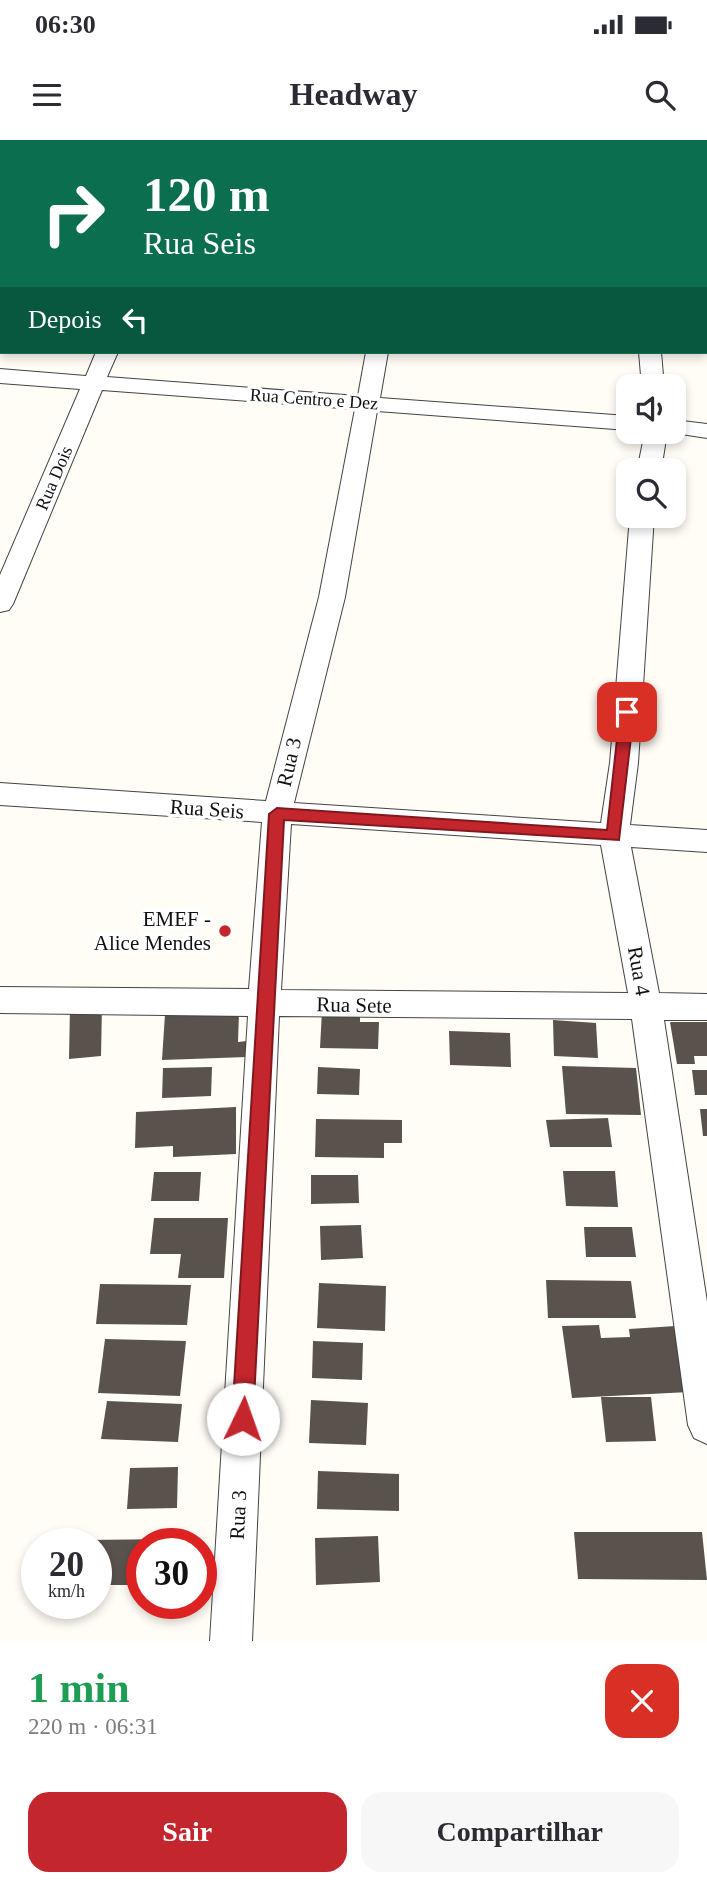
<!DOCTYPE html>
<html lang="pt">
<head>
<meta charset="utf-8">
<style>
	:root { --surface:#fff; --page:#f7f7f7; --text:#2b2b33; --muted:#7c7c81; --accent:#c4262e }
	body { margin:0; font-family:"Times New Roman",serif; background:var(--page); color:var(--text); height:100vh; display:flex; flex-direction:column; font-size:26px; white-space:nowrap }
	* { box-sizing:border-box; margin:0 }
	p { font-size:23px; color:var(--muted) }
	.icon { flex:none; width:38px; height:38px; fill:none; stroke:currentColor; stroke-width:2; stroke-linecap:round; stroke-linejoin:round }
	.map { position:relative; height:1501px; overflow:hidden }
	.side { display:flex; flex-direction:column; background:var(--surface); flex:1 }
	.side>* { flex:none }
	.hud { position:absolute; left:0px; top:0px; width:707px; height:214px; box-shadow:0 4px 10px #0003; background:#0b6e4f; color:#fff; overflow:hidden }
	.controls { position:absolute; left:616px; top:234px; display:grid; gap:14px }
	.controls a { display:grid; place-items:center; width:70px; height:70px; border-radius:14px; background:var(--surface); box-shadow:0 4px 10px #0003; font-size:35px }
	.speed { position:absolute; left:21px; top:1388px; display:flex; gap:14px; font-size:35px; font-weight:700; text-align:center }
	.speed>* { display:grid; place-content:center; width:91px; height:91px; border-radius:50%; background:var(--surface); box-shadow:0 4px 10px #0003; line-height:1 }
	.speed small { font-size:18px; font-weight:400 }
	.speed .limit { border:10px solid #d22; background:#fff; color:#111 }
	.pin { position:absolute; display:grid; place-items:center; width:60px; height:60px; color:#fff; margin:-30px; border-radius:14px; box-shadow:0 4px 10px #0006 }
	.me { position:absolute; width:77px; margin:-38px; rotate:3deg; stroke-linejoin:round; filter:drop-shadow(0 0 5px #0008) }
	.turn { display:flex; align-items:center; gap:24px; height:147px; padding:0 28px; font-size:32px }
	.turn .icon { width:91px; height:91px; stroke-width:2.5 }
	.turn b { display:block; font-size:49px; line-height:60px }
	.then { display:flex; align-items:center; height:66px; padding:0 28px; background:#0003; gap:14px; font-size:26px }
	.round { display:grid; place-items:center; flex:none; width:74px; height:74px; border-radius:21px; background:var(--page) }
	.overview { display:flex; align-items:center; justify-content:space-between; height:119px; padding:0 28px }
	h1 { font-size:42px; font-weight:700; line-height:52px; color:#1e9e55 }
	.button { display:flex; gap:14px; margin-top:auto; padding:14px 28px }
	.button a { flex:1; height:80px; border-radius:21px; background:var(--accent); color:#fff; font-size:28px; font-weight:700; line-height:80px; text-align:center }
	.button a+a { background:var(--page); color:var(--text) }
	.status { display:flex; justify-content:space-between; align-items:center; height:49px; padding:0 35px; background:var(--surface); direction:ltr }
	.status svg { height:19px; fill:currentColor }
	header { display:flex; justify-content:space-between; align-items:center; height:91px; padding:0 28px; background:var(--surface); font-size:32px; font-weight:700 }
	.map>svg:first-child { display:block }
</style>
</head>
<body>
<div class="status"><b>06:30</b><svg viewBox="0 0 49 12"><path d="M0 12V9h3v3zM5 12V6h3v6zM10 12V3h3v9zM15 12V0h3v12zM26 1h20v11H26zM47 4h2v5h-2z"/></svg></div>
<header><svg class="icon" aria-label="menu" viewBox="0 0 24 24"><path d="M4 6h16M4 12h16M4 18h16"/></svg>Headway<svg class="icon" aria-label="search" viewBox="0 0 24 24"><circle cx="10" cy="10" r="6"/><path d="M15 15l6 6"/></svg></header>
<div class="map">
<svg width="707" height="1501" viewBox="0 0 707 1501">
	<rect width="100%" height="100%" fill="#fffdf5"/>
	<g fill="#5a524d">
		<path d="M102 865 101 916 69 919 70 867Z"/>
		<path d="M322 871 360 872V882H379L378 909 320 908Z"/>
		<path d="M239 873 238 902 247 901V917L162 920 165 874Z"/>
		<path d="M553 880 596 883 598 918 554 916Z"/>
		<path d="M670 882H707V916H694L695 924H677Z"/>
		<path d="M449 891 510 893 511 927 450 925Z"/>
		<path d="M562 926 636 928 641 975 566 974Z"/>
		<path d="M212 927 211 956 162 958 163 928Z"/>
		<path d="M318 927 360 929 359 955 317 954Z"/>
		<path d="M692 930H707V955H695Z"/>
		<path d="M236 967V1014L173 1017V1006L135 1008 136 972Z"/>
		<path d="M700 969H707V996H703Z"/>
		<path d="M608 978 612 1007H550L546 980Z"/>
		<path d="M316 979 402 980V1003H384V1018L315 1017Z"/>
		<path d="M563 1031H615L618 1067 566 1066Z"/>
		<path d="M154 1032H201L199 1061H151Z"/>
		<path d="M311 1035H358L359 1063 311 1064Z"/>
		<path d="M154 1078H228L224 1138H178L181 1114H150Z"/>
		<path d="M361 1085 363 1118 321 1120 320 1086Z"/>
		<path d="M584 1087H632L636 1117H586Z"/>
		<path d="M546 1140 631 1141 636 1178H548Z"/>
		<path d="M319 1143 386 1146 385 1191 317 1188Z"/>
		<path d="M100 1144 191 1145 187 1185 96 1184Z"/>
		<path d="M599 1185 601 1198 630 1197 629 1189 676 1186 689 1252 572 1258 562 1186Z"/>
		<path d="M105 1199 186 1201 180 1256 98 1253Z"/>
		<path d="M313 1201 363 1203 362 1240 312 1238Z"/>
		<path d="M601 1257H651L656 1301 606 1302Z"/>
		<path d="M311 1260 368 1263 366 1305 309 1303Z"/>
		<path d="M107 1261 182 1264 178 1302 101 1299Z"/>
		<path d="M178 1327 177 1368 127 1369 130 1328Z"/>
		<path d="M318 1331 399 1334V1371L317 1369Z"/>
		<path d="M574 1392H702L707 1440 578 1439Z"/>
		<path d="M378 1396 380 1442 316 1445 315 1398Z"/>
		<path d="M177 1399V1404H142V1445H96V1404H83L84 1400Z"/>
	</g>
	<g fill="none" stroke-linecap="round" stroke-linejoin="round">
		<g stroke="#444" stroke-width="2">
			<g id="minor">
				<path d="M13 0H58L59 2H14Z"/>
				<rect x="182" y="0" width="18" height="2"/>
				<rect x="408" y="0" width="18" height="2"/>
				<rect x="641" y="0" width="18" height="2"/>
				<rect x="705" y="35" width="2" height="12"/>
				<path d="M96 212H118L107 237 358 256 366 212H388L380 258 628 276V290L377 271 345 457 294 663 601 683 610 623 630 376H654L638 623 630 685 707 690V712L631 707 659 853 707 854V880H664L707 1162V1304L694 1298 688 1285 632 879 279 876 252 1501H210L248 876 0 873V847L249 849 262 682 0 665V643L266 661 319 457 355 269 102 250 13 464 9 470 0 472V435L80 249 0 243V229L86 236ZM291 684 601 705 628 853 281 850Z"/>
				<path d="M639 212H661L664 247H642Z"/>
				<path d="M674 280 707 284V298L668 292H674Z"/>
				<path d="M645 292H667L661 331H637Z"/>
			</g>
		</g>
		<use href="#minor" fill="#fff" fill-rule="evenodd"/>
	</g>
	<path fill="#c4262e" stroke="#7f191e" stroke-width="2" d="M627 566 634 572 619 700 284 680 253 1279 250 1287 243 1290 235 1287 232 1279 269 674 277 668 607 690 620 572Z"/>
	<circle fill="#c4262e" stroke="#fff" stroke-width="2.5" cx="225" cy="791" r="7"/>
	<g text-anchor="middle" dominant-baseline="central" stroke-width="7" stroke-linejoin="round" paint-order="stroke">
		<g font-size="18" fill="#111" stroke="#fff">
			<text transform="translate(314 259) rotate(4)">Rua Centro e Dez</text>
			<text transform="translate(54 338) rotate(-67)">Rua Dois</text>
		</g>
		<g font-size="21" fill="#111" stroke="#fff">
			<text transform="translate(289 622) rotate(-77)">Rua 3</text>
			<text transform="translate(207 669) rotate(4)">Rua Seis</text>
			<text transform="translate(639 831) rotate(80)">Rua 4</text>
			<text transform="translate(354 865) rotate(1)">Rua Sete</text>
			<text transform="translate(238 1375) rotate(-87)">Rua 3</text>
		</g>
		<g font-size="21" fill="#111" stroke="#fff" text-anchor="end">
			<text x="211" y="779">EMEF -<tspan x="211" dy="24">Alice Mendes</tspan></text>
		</g>
	</g>
</svg>
<div class="controls">
<a><svg class="icon" aria-label="sound" viewBox="0 0 24 24"><path d="M4 9h4l5-4v14l-5-4H4zM17 9q2 3 0 6"/></svg></a>
<a><svg class="icon" aria-label="search" viewBox="0 0 24 24"><circle cx="10" cy="10" r="6"/><path d="M15 15l6 6"/></svg></a>
</div>
<div class="speed"><div>20<small>km/h</small></div><div class="limit">30</div></div>
<div class="pin" style="left:627px;top:572px;background:#d93025"><svg class="icon" aria-label="arrive" viewBox="0 0 24 24"><path d="M6 21V4h12l-3 4 3 4H6"/></svg></div>
<svg class="me" style="left:243px;top:1279px" viewBox="-20 -20 40 40"><circle r="19" fill="#fff"/><path d="M0-13L10 11 0 6-10 11z" fill="#c4262e"/></svg>
<div class="hud">
<div class="turn"><svg class="icon" aria-label="right" viewBox="0 0 24 24"><path d="M7 20v-9h11M14 6l5 5-5 5"/></svg><div><b>120 m</b>Rua Seis</div></div>
<div class="then">Depois<svg class="icon" aria-label="left" viewBox="0 0 24 24"><path d="M17 20v-9H6M10 6l-5 5 5 5"/></svg></div>
</div>
</div>
<section class="side">
<div class="overview"><div><h1>1 min</h1><p>220 m · 06:31</p></div><a class="round" style="background:#d93025;color:#fff"><svg class="icon" aria-label="close" viewBox="0 0 24 24"><path d="M6 6l12 12M18 6L6 18"/></svg></a></div>
<div class="button"><a>Sair</a><a>Compartilhar</a></div>
</section>
</body>
</html>
